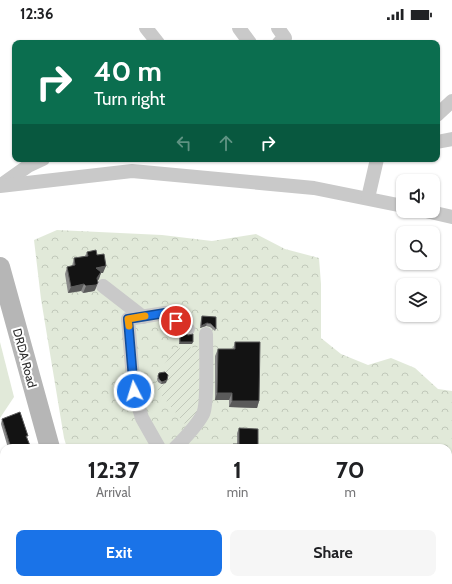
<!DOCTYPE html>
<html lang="en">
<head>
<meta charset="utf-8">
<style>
	:root { --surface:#fff; --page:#f6f6f6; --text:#202124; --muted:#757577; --accent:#1a73e8 }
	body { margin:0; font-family:Cabin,sans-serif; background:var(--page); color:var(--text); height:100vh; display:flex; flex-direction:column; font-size:15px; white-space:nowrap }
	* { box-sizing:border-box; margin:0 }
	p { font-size:13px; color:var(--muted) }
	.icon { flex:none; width:22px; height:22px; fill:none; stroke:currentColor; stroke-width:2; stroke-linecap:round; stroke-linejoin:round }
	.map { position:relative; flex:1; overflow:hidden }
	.drawer { position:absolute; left:0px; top:416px; width:452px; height:140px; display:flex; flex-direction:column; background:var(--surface); border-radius:12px 12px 0 0; box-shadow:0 1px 3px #0004 }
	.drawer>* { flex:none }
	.banner { position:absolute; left:12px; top:12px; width:428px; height:122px; border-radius:8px; box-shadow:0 1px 3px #0004; background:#0b6e4f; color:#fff; overflow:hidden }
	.buttons { position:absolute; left:396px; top:146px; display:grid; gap:8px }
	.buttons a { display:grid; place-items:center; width:44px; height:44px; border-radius:8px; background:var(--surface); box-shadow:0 1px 3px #0004; font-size:20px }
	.pin { position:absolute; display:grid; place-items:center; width:34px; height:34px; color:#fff; margin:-17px; border:2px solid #fff; border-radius:50%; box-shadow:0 1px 4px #0007 }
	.me { position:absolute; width:44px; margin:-22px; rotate:355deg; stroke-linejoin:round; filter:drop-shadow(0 0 3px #0008) }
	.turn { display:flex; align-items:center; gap:14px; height:84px; padding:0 16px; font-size:18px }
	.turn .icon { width:52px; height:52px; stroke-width:2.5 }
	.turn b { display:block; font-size:28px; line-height:34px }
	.lanes { display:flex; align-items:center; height:38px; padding:0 16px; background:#0003; justify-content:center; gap:20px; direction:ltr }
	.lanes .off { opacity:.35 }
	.eta { display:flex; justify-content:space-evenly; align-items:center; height:68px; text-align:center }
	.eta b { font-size:24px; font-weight:700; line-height:28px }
	.action { display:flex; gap:8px; margin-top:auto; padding:8px 16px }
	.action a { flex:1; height:46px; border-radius:8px; background:var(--accent); color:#fff; font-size:16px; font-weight:700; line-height:46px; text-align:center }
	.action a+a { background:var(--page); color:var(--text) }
	.status { display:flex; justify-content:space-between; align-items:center; height:28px; padding:0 20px; background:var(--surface); direction:ltr }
	.status svg { height:11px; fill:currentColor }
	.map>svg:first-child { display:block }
</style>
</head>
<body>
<div class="status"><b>12:36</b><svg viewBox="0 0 49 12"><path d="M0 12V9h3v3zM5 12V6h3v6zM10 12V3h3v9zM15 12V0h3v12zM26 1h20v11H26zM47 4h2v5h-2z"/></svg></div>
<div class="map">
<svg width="452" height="556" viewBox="0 0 452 556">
	<defs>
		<pattern id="forest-crowns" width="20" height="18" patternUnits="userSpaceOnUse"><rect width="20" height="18" fill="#e1e9d9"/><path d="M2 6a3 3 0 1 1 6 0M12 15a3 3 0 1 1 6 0" fill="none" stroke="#c1c8ba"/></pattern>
		<pattern id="garden-furrows" width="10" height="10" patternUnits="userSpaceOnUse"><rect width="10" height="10" fill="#e1e9d9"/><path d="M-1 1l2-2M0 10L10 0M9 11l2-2" fill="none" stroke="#c1c8ba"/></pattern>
	</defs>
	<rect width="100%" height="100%" fill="#fff"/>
	<g fill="url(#forest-crowns)">
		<path d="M57 202 162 207 212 213 256 206 285 221 319 230 321 256V310L341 326 368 337 391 330 415 340 438 361 452 363V466L448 485V420H67L64 410 41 271 34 212Z"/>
		<path d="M136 552H434L433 556H138Z"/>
	</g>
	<path fill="url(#garden-furrows)" d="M203 319 199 382 189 401 155 359 157 346 177 320Z"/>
	<path fill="#e1e9d9" d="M0 314 14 369 0 390Z"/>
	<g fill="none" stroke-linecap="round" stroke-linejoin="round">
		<g stroke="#c9c9c9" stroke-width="14">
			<path d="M146 0 158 15"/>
			<path d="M239 0 250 15"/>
			<path d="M278 0 285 10 279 15"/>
			<path d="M437 87 452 73"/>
			<path d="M437 114 452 111"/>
			<path d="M1 157 28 138 43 131"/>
			<path d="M0 158 132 143 314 160 403 178"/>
			<path d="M368 170 377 131"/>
			<path d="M426 183 452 189"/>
			<path d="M103 258 143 289"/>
			<path d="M159 420 142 390 134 363 128 291 165 285 188 301"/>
			<path d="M175 420C185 410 196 399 203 386 208 377 206 320 206 306"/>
		</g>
		<g stroke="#b6b6b6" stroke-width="20">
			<path d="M0 239 50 420"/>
			<path d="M0 513 4 511"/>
			<path d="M98 552 101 556"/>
			<path d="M114 552 117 556"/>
		</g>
	</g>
	<g fill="#898989">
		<path d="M87 224 97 227 103 245H101L98 252 95 262 94 263 83 265 81 263 68 265 65 246 67 239 72 238 74 230 85 228Z"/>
		<path d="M202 288 216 301 215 303 210 299 206 298 200 300 201 291Z"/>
		<path d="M180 303 192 316H179V305Z"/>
		<path d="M235 314 259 373 257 380 229 379V372H215V328L218 321H233Z"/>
		<path d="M159 345 166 355 161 356 158 354 157 351Z"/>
		<path d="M2 391 27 409 31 420H8L1 396Z"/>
		<path d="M239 400 258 420H231L233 416H237V405Z"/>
	</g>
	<g fill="#5a5a5a">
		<path d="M106 238 103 245H101L99 251 95 256 96 240Z"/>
		<path d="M98 255 95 262 94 263 83 265 86 258Z"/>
		<path d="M84 256 81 263 68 265 71 259Z"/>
		<path d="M207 295 206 298 200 300 201 298Z"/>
		<path d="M180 314H193L192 316H179Z"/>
		<path d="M167 352 166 355 161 356 162 354Z"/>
		<path d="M217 365H232L229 372H215Z"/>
		<path d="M232 373H259L257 380 229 379Z"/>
		<path d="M0 496H4V500L0 501Z"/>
		<path d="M9 552H16L11 556H2Z"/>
	</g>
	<g fill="#131313" stroke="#5a5a5a">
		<path d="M96 222 97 227 104 226 106 238 96 240 101 244 97 250 98 255 96 257 86 258 84 256 71 259 67 239 75 237 74 230 88 228 87 224Z"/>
		<path d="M202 288 216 289V301L211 296 207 295 201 298Z"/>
		<path d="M180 303 188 307 193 306V314H180Z"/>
		<path d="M235 314H260L259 373H232V365H217L218 321H235Z"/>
		<path d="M165 344 168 347 167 352 162 354 159 351 158 348 159 345Z"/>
		<path d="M20 384 28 408H26L31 420H11L2 391Z"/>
		<path d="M239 400 258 401V420H233V416H239Z"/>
		<path d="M4 473V496H0V476Z"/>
		<path d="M4 537V552H9L2 556H0V539Z"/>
	</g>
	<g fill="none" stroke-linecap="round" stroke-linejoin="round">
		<g stroke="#114b97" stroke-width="10">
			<path id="route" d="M134 363 128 291 165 285 176 293"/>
		</g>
		<use href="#route" stroke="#1a73e8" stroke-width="7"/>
		<path stroke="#f59e0b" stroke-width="7" d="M129 298 128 291 145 288"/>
	</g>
	<g text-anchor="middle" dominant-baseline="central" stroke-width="4" stroke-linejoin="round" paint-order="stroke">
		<g font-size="12" fill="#2c2c2c" stroke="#fff">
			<text transform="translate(25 330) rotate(75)">DRDA Road</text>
		</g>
	</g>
</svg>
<div class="buttons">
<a><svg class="icon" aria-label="sound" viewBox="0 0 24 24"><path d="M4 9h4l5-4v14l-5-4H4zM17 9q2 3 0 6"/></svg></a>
<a><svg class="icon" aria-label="search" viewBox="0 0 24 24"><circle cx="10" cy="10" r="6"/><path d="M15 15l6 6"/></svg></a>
<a><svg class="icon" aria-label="layers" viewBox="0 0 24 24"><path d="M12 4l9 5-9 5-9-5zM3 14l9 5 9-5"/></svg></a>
</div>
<div class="pin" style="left:176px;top:293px;background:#d93025"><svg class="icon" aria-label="arrive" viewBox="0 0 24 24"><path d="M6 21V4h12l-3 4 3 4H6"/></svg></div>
<svg class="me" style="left:134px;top:363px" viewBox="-20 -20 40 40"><circle r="17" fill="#1a73e8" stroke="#fff" stroke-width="3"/><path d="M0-11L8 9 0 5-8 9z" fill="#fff"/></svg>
<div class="banner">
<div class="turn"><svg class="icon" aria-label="right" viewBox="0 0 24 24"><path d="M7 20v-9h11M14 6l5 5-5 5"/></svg><div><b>40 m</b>Turn right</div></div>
<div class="lanes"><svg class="icon off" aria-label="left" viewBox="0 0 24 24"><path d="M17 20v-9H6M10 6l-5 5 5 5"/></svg><svg class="icon off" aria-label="ahead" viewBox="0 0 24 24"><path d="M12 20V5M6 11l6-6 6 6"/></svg><svg class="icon" aria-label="right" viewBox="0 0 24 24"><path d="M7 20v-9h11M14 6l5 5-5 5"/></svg></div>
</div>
<section class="drawer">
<div class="eta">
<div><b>12:37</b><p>Arrival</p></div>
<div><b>1</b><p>min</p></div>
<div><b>70</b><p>m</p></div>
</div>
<div class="action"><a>Exit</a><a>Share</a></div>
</section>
</div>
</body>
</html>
